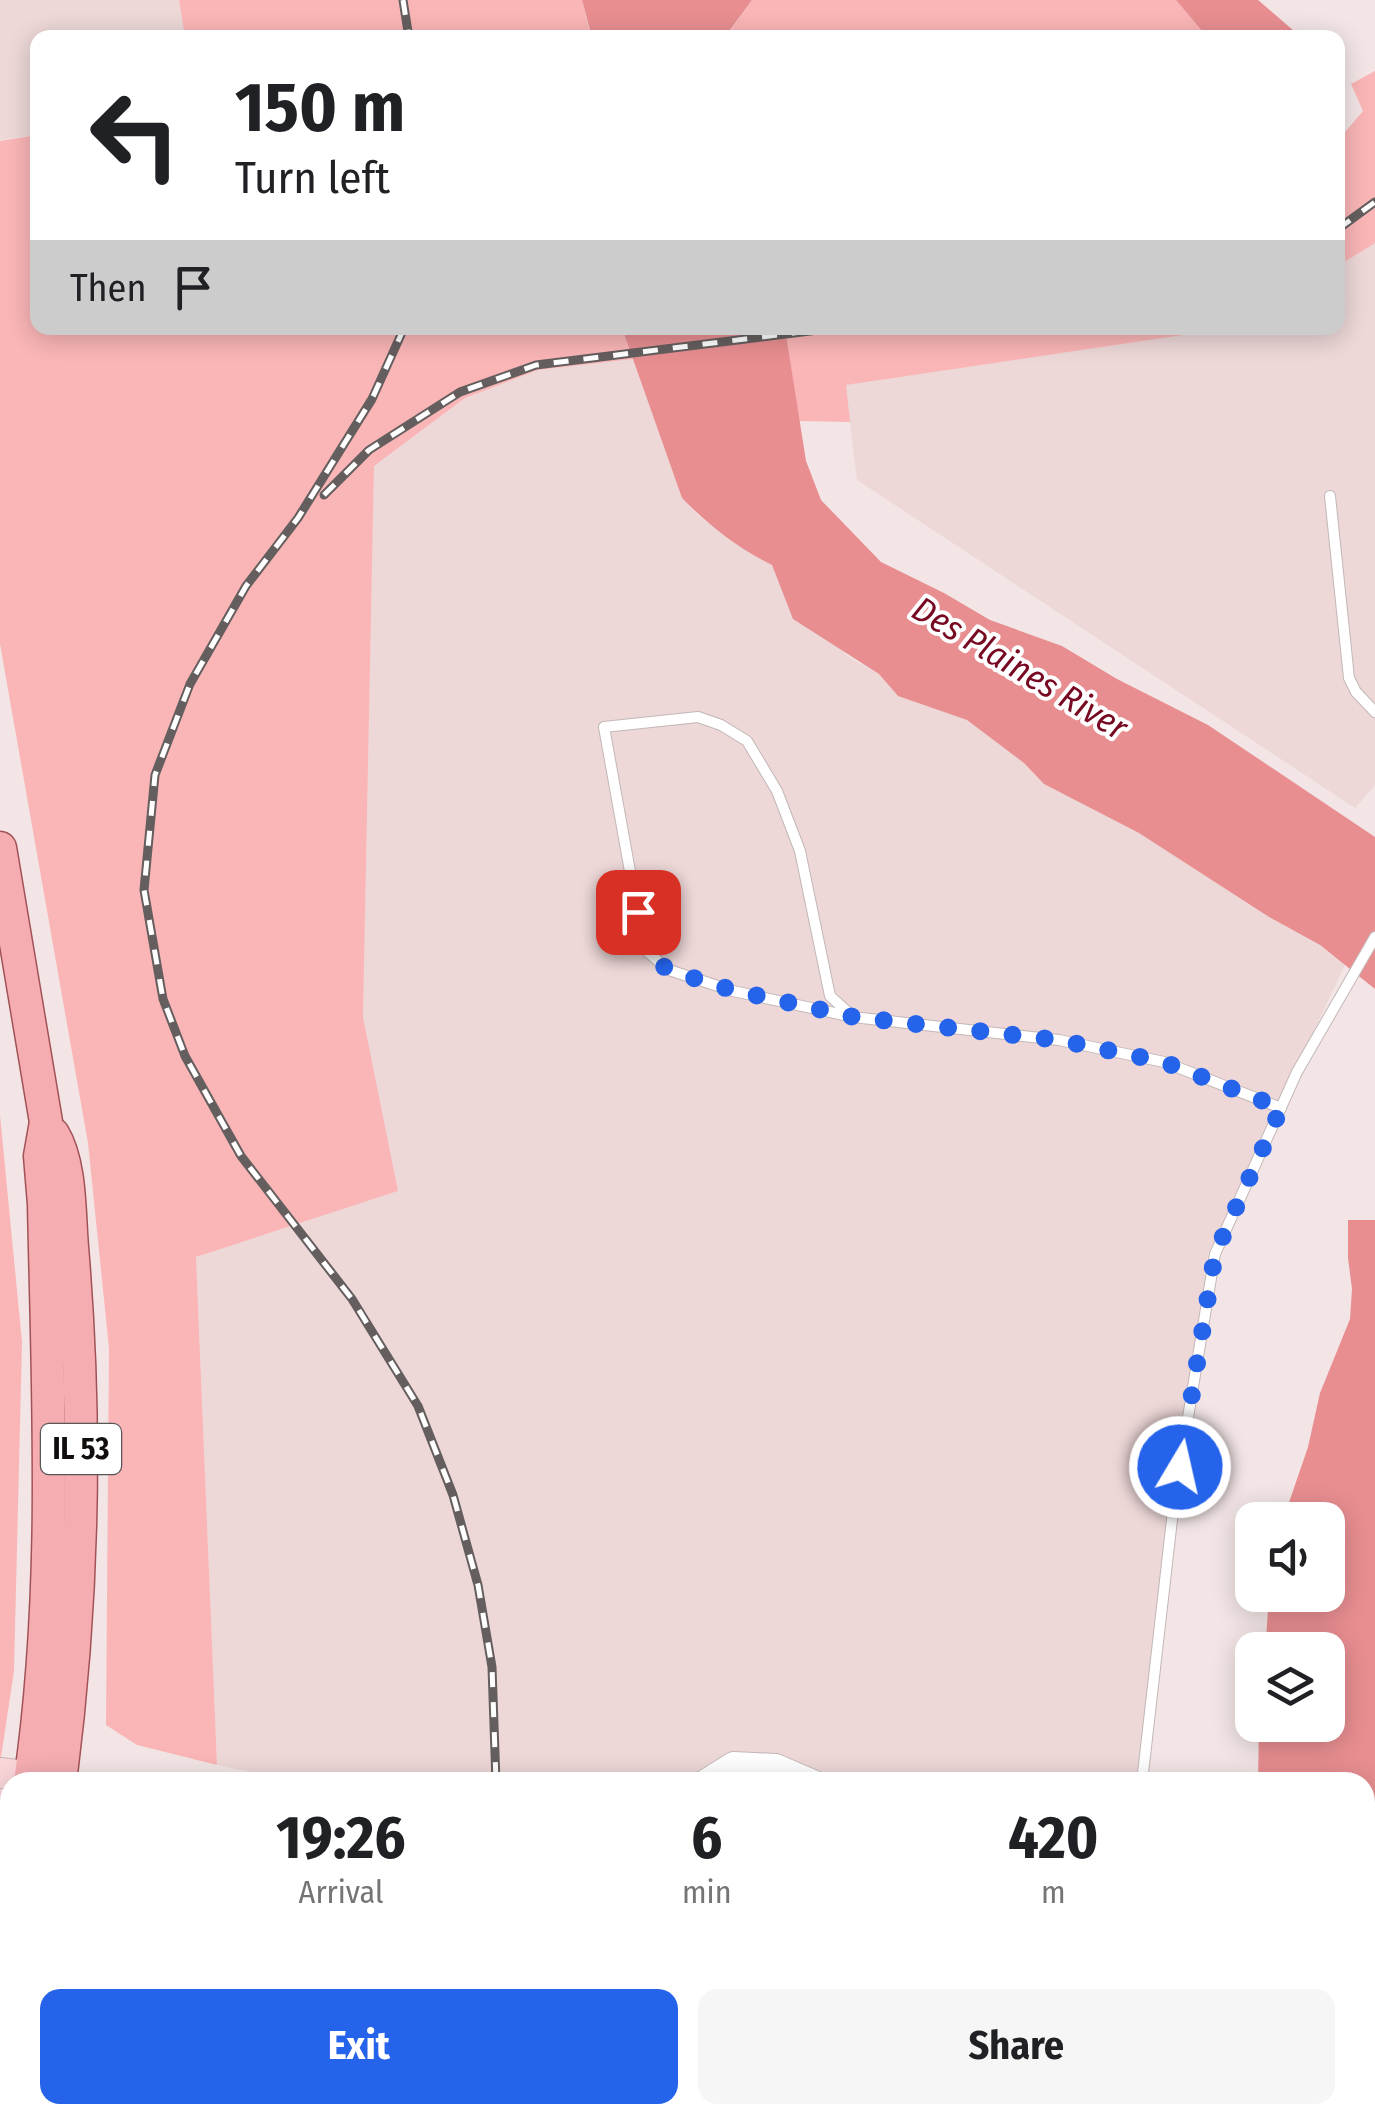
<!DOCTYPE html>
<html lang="en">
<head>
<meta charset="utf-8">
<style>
	:root { --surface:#fff; --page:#f6f6f6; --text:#202124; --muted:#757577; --accent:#2563eb }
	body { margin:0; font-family:"Fira Sans Condensed",sans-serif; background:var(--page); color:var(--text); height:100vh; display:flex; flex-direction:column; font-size:38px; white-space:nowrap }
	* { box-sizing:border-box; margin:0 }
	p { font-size:32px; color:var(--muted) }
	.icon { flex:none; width:55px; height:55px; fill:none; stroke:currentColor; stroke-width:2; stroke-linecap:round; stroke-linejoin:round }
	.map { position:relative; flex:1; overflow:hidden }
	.details { position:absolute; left:0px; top:1772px; width:1375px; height:352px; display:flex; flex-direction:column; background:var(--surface); border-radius:30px 30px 0 0; box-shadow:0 5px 25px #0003 }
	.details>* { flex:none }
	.top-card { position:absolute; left:30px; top:30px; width:1315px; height:305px; border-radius:20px; box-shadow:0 5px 25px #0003; background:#fff; color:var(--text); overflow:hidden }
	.controls { position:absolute; left:1235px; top:1502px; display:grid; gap:20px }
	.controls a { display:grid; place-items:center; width:110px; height:110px; border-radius:20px; background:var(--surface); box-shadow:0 5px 25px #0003; font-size:50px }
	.pin { position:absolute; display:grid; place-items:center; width:85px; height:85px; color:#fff; margin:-42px; border-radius:20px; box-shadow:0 5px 15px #0006 }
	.me { position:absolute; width:110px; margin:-55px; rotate:9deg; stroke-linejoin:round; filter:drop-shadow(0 0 8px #0008) }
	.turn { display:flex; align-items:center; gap:35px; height:210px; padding:0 40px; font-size:45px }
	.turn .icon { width:130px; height:130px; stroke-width:2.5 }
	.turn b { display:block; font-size:70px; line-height:85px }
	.then { display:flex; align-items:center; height:95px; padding:0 40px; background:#0003; gap:20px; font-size:38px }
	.eta { display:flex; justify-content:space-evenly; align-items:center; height:170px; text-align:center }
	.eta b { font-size:60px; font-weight:700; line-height:70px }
	.primary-button { display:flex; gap:20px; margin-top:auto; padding:20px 40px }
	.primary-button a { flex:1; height:115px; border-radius:20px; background:var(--accent); color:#fff; font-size:40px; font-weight:700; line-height:115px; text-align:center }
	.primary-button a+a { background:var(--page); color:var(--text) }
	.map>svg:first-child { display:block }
</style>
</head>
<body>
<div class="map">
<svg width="1375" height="2123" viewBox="0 0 1375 2123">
	<rect width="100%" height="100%" fill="#f3e5e5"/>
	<g fill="#edd7d7">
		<path d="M0 0H179L185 37 38 38 37 135 0 140Z"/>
		<path d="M1375 243V785L1355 808 857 480 845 385 1231 328H1338V266Z"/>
		<path d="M633 359 682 498 699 516 756 557 772 565 780 583 849 657 879 674 898 696 967 720 1024 763 1044 784 1139 833 1269 917 1319 945 1345 965 1208 1254 1144 1782H297L217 1765 196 1257 398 1191 363 1017 374 466 465 398 538 370Z"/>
	</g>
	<g fill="#fab5b6">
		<path d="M179 0H582L591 37H185Z"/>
		<path d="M752 0H1176L1207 37 725 38Z"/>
		<path d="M1375 71V243L1338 266V130L1345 132 1363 111 1351 84Z"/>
		<path d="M37 135 38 328H622L633 359 538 370 465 398 374 466 363 1017 398 1191 196 1257 217 1765 137 1745 106 1725 109 1348 88 1143 0 644V141Z"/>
		<path d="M785 328H1231L846 385 850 422 799 421Z"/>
		<path d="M0 1115 22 1342 14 1671 0 1764Z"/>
		<path d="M22 2115H449L447 2123H21Z"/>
		<path d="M480 2115H1142L1159 2123H478Z"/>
	</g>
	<g fill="#e88e91">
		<path d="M582 0H752L725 37 592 38Z"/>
		<path d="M1176 0H1258L1301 37H1207Z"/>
		<path d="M622 328H785L806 461 821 500 881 562 944 593 990 620 1062 646 1117 679 1208 725 1375 837V989L1320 945 1269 917 1139 833 1044 784 1024 763 967 720 898 696 879 674 793 619 772 565C739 549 707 524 682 498Z"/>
		<path d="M1348 1220H1375V2123H1294V2115H1365V1782H1258L1259 1725H1328V1650H1262L1266 1640 1269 1595H1328V1520H1283L1308 1447 1320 1393 1350 1319 1352 1289 1348 1258Z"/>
	</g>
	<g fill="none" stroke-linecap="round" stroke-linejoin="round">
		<g stroke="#c3b7b7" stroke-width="12">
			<g id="lane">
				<path d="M1330 496 1349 678 1356 692 1375 712"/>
				<path d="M853 1017 733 991 669 970 644 949 604 727 698 717 721 725 747 741 777 791 800 851 830 996 853 1017 1059 1040 1164 1062 1281 1108"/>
				<path d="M1142 1782 1174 1502 1215 1254 1297 1072 1375 937"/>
			</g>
		</g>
		<g stroke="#c3b7b7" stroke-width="22">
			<g id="street">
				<path d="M701 1782 733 1762 776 1764 818 1782"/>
				<path d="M1365 2058 1375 2060"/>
			</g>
		</g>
		<g stroke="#c3b7b7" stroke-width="32">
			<g id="secondary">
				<path d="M0 1773 53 1779"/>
				<path d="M0 1804 10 1805"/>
				<path d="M1193 2115 1210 2123"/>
			</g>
		</g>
		<g stroke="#a25257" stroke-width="35">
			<g id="primary">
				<path d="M0 848 46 1122 40 1156 44 1204C48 1397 58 1591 30 1782"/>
				<path d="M53 1134C71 1164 69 1212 72 1247 87 1425 83 1605 60 1782"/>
				<path d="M0 1956 10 1904"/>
				<path d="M0 2123 10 2071"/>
			</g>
		</g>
		<use href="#lane" stroke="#fff" stroke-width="10"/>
		<use href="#street" stroke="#fff" stroke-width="20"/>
		<use href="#secondary" stroke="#fad6d9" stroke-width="30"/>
		<use href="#primary" stroke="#f5adb2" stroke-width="32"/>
		<g stroke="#655e5e" stroke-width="9">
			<g id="rail">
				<path d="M403 0 409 38"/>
				<path d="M1338 229 1375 202"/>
				<path d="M404 328 372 399 298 518 246 586 190 684 155 775 144 890 163 999 185 1056 241 1156 352 1299 418 1406 453 1495 478 1585 492 1667 496 1782"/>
				<path d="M324 495 369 450 460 392 536 365 834 328"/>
				<path d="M458 2123 459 2115"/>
			</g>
		</g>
		<use href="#rail" stroke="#fff" stroke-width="5" stroke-dasharray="15" stroke-linecap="butt"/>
	</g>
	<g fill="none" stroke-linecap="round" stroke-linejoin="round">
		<path stroke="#2563eb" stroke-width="18" stroke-dasharray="0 32.4" d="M638 912 644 950 668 970 732 990 854 1017 1059 1040 1164 1062 1281 1108 1215 1254 1180 1467"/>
	</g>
	<g text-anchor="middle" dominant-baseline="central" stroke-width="8" stroke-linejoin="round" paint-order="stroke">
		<rect fill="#fff" stroke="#595656" stroke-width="2.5" x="41" y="1424" width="80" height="50" rx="8"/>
		<g font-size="30" font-weight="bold" fill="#120e0e">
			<text x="81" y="1449">IL 53</text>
		</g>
		<g font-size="35" font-style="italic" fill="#770922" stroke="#fff">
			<text transform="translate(1020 668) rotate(31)">Des Plaines River</text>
		</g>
	</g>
</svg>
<div class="controls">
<a><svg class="icon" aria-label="sound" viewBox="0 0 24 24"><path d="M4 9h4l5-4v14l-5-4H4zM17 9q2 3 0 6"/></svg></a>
<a><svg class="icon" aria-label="layers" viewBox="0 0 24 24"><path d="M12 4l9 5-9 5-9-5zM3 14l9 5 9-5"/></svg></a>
</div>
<div class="pin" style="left:638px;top:912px;background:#d93025"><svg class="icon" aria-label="arrive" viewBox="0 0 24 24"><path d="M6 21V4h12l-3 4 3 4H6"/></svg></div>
<svg class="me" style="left:1180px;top:1467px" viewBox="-20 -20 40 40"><circle r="17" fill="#2563eb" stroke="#fff" stroke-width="3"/><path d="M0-11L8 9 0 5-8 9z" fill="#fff"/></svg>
<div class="top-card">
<div class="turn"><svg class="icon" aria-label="left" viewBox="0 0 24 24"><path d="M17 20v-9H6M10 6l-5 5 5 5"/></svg><div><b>150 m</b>Turn left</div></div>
<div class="then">Then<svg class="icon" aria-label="arrive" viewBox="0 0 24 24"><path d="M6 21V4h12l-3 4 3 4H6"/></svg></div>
</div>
<section class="details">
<div class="eta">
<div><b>19:26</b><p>Arrival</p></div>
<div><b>6</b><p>min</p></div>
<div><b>420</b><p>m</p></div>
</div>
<div class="primary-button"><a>Exit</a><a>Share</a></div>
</section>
</div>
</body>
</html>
